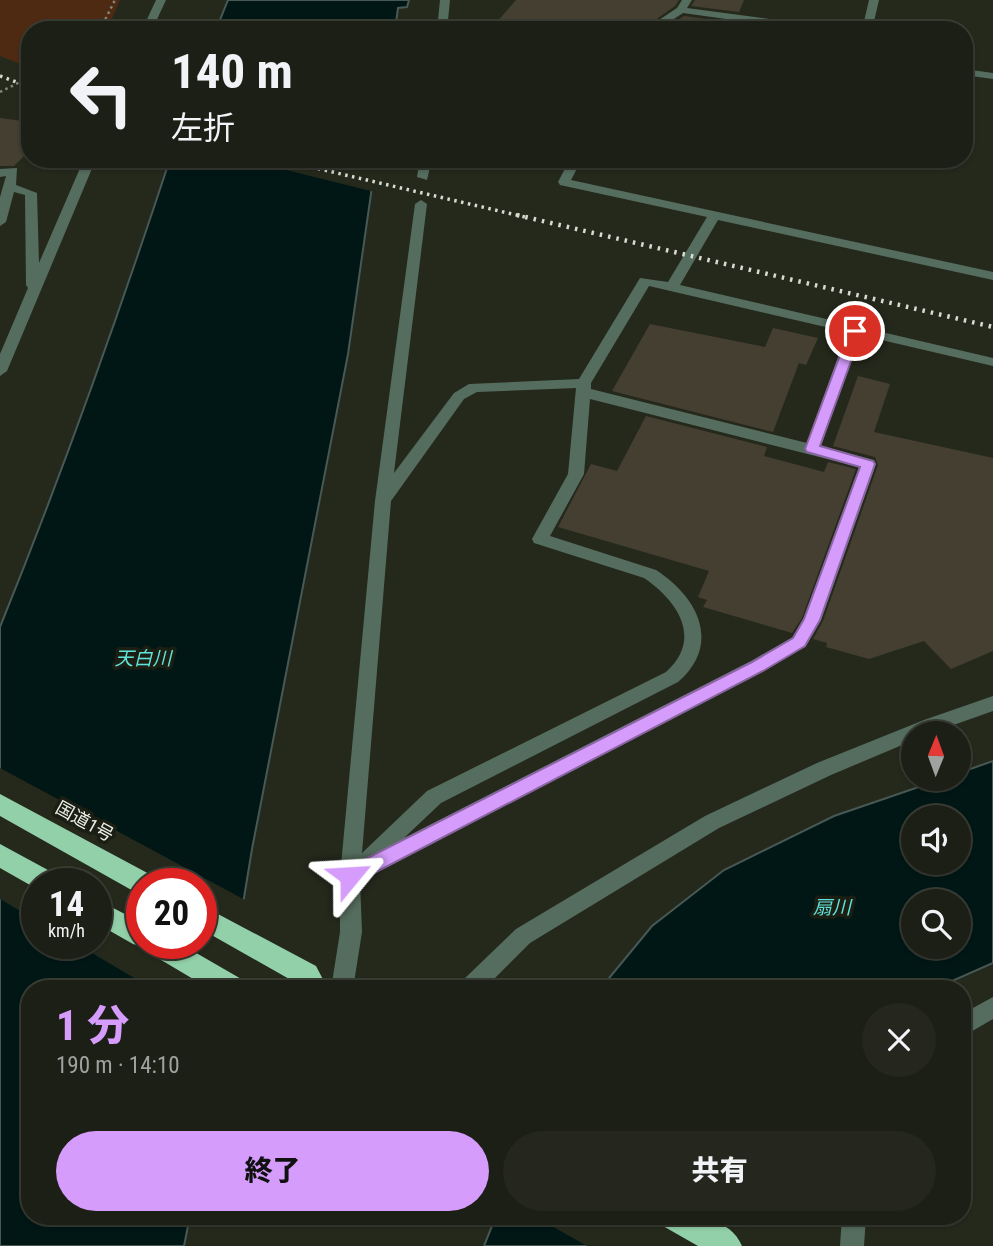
<!DOCTYPE html>
<html lang="ja">
<head>
<meta charset="utf-8">
<style>
	:root { --surface:#1c1f15; --page:#25271e; --text:#f1f3f6; --muted:#a0a2a0; --line:#3a3d34; --accent:#d59cfb }
	body { margin:0; font-family:"Roboto Condensed","Noto Sans JP",sans-serif; background:var(--page); color:var(--text); height:100vh; display:flex; flex-direction:column; font-size:26px; white-space:nowrap }
	* { box-sizing:border-box; margin:0 }
	p { font-size:23px; color:var(--muted) }
	.icon { flex:none; width:38px; height:38px; fill:none; stroke:currentColor; stroke-width:2; stroke-linecap:round; stroke-linejoin:round }
	.map { position:relative; flex:1; overflow:hidden }
	.details { position:absolute; left:21px; top:980px; width:950px; height:245px; display:flex; flex-direction:column; background:var(--surface); border-radius:28px; box-shadow:0 2px 5px #0004,0 0 0 2px var(--line) }
	.details>* { flex:none }
	.top-card { position:absolute; left:21px; top:21px; width:952px; height:147px; border-radius:28px; box-shadow:0 2px 5px #0004,0 0 0 2px var(--line); background:#1c1f15; color:var(--text); overflow:hidden }
	.needle { width:46px; rotate:1deg }
	.tools { position:absolute; left:901px; top:721px; display:grid; gap:14px }
	.tools a { display:grid; place-items:center; width:70px; height:70px; border-radius:50%; background:var(--surface); box-shadow:0 2px 5px #0004,0 0 0 2px var(--line); font-size:35px }
	.speed { position:absolute; left:21px; top:868px; display:flex; gap:14px; font-size:35px; font-weight:700; text-align:center }
	.speed>* { display:grid; place-content:center; width:91px; height:91px; border-radius:50%; background:var(--surface); box-shadow:0 2px 5px #0004,0 0 0 2px var(--line); line-height:1 }
	.speed small { font-size:18px; font-weight:400 }
	.speed .limit { border:10px solid #d22; background:#fff; color:#111 }
	.pin { position:absolute; display:grid; place-items:center; width:60px; height:60px; color:#fff; margin:-30px; border:4px solid #fff; border-radius:50%; box-shadow:0 2px 7px #0007 }
	.me { position:absolute; width:77px; margin:-38px; rotate:63deg; stroke-linejoin:round; filter:drop-shadow(0 0 5px #0008) }
	.turn { display:flex; align-items:center; gap:24px; height:147px; padding:0 35px; font-size:32px }
	.turn .icon { width:91px; height:91px; stroke-width:2.5 }
	.turn b { display:block; font-size:49px; line-height:60px }
	.round { display:grid; place-items:center; flex:none; width:74px; height:74px; border-radius:37px; background:var(--page) }
	.overview { display:flex; align-items:center; justify-content:space-between; height:119px; padding:0 35px }
	h1 { font-size:42px; font-weight:800; line-height:52px; color:var(--accent) }
	.button { display:flex; gap:14px; margin-top:auto; padding:14px 35px }
	.button a { flex:1; height:80px; border-radius:42px; background:var(--accent); color:#111; font-size:28px; font-weight:800; line-height:80px; text-align:center }
	.button a+a { background:var(--page); color:var(--text) }
	.map>svg:first-child { display:block }
</style>
</head>
<body>
<div class="map">
<svg width="993" height="1246" viewBox="0 0 993 1246">
	<rect width="100%" height="100%" fill="#25291c"/>
	<path fill="#4d2a11" d="M0 0H120L107 30H30V68L0 56Z"/>
	<g fill="#001716" stroke="#475855" stroke-width="2" fill-rule="evenodd">
		<path d="M228 0H409L407 7 398 8 395 30H216Z"/>
		<path d="M170 159H376L348 354 252 849 229 989H30V1216H190L184 1246H0V627C62 474 118 317 170 159ZM37 884H96V943H37ZM142 884H201V943H142Z"/>
		<path d="M993 761V963L934 989H600L652 926 724 870 834 816 942 779H959V773ZM914 817H959V863H914ZM914 901H959V947H914Z"/>
		<path d="M496 1216H752L744 1246H484Z"/>
	</g>
	<g fill="#25291c" fill-rule="evenodd">
		<path d="M242 159H340L378 168 375 192Z"/>
		<path d="M0 768 247 901 232 989H153L75 943H96V884H37V921L0 899ZM142 884H201V943H142Z"/>
		<path d="M534 1216H755L748 1246H587Z"/>
	</g>
	<g fill="#453f32">
		<path d="M516 0H679L675 6 641 30H490Z"/>
		<path d="M695 0H744L739 12 691 6Z"/>
		<path d="M684 16 735 23 732 30H662Z"/>
		<path d="M0 118 30 122V150L14 166H0Z"/>
		<path d="M650 324 765 347 773 328 818 338 806 365 799 363 773 432 612 391Z"/>
		<path d="M858 376 890 384 874 432 993 458V651L951 669 924 641 869 659 826 647 827 643 813 639 823 621 878 465 875 457 833 446Z"/>
		<path d="M646 416 767 447 764 456 824 472 828 462 856 469 802 618 792 633 703 607 707 600 698 597 709 571 558 527 591 464 617 471Z"/>
	</g>
	<g fill="none" stroke-linecap="round" stroke-linejoin="round">
		<g stroke="#82857b" stroke-width="2.5" stroke-dasharray="2.5 3.5" stroke-linecap="butt">
			<path d="M100 30 115 0"/>
			<path d="M0 92 30 77"/>
		</g>
		<g fill="#556d5e" fill-rule="evenodd">
			<path d="M156 0H166L152 30H142Z"/>
			<path d="M440 0H450L447 30H437Z"/>
			<path d="M682 0H692L687 8 831 27 836 30H806L683 13 657 30H644L677 8Z"/>
			<path d="M869 0H879L872 30H862Z"/>
			<path d="M964 69 993 73V79L964 75Z"/>
			<path d="M84 159H96L7 371 0 376V354L28 288 26 285 25 195 14 192 6 222 0 226V197L6 176 0 177V169L17 168 16 185 37 193 39 263Z"/>
			<path d="M420 159H432L427 180 417 177Z"/>
			<path d="M570 159H582L571 180 993 272V280L718 220 680 285 993 358V366L860 335 821 446 874 460 876 464 821 620 805 647 360 881 362 932 353 989H331L340 932V876L375 501 415 204 421 200 427 204 394 473 454 393 469 384 579 379 640 278 668 282 707 217 560 185 558 182ZM649 286 847 332 807 443 591 389V383ZM576 388 568 474 532 539 534 543 644 578C678 601 703 639 666 672L427 791 362 853 391 501 464 399 477 392ZM590 399 859 467 804 619 793 637 751 661 404 838 441 803 678 682C722 644 698 597 656 570L550 536 584 474Z"/>
			<path d="M993 696V711L931 733H914V740L831 775 719 828 530 943 484 989H458L461 982 516 929 705 816 817 763 924 720Z"/>
			<path d="M993 997V1019L962 1037V1014Z"/>
			<path d="M842 1216H866L864 1246H840Z"/>
		</g>
		<g fill="#92d0a9" fill-rule="evenodd">
			<path d="M0 794 153 876 156 884H142V894L135 892 0 816Z"/>
			<path d="M0 844 59 876 62 884H37V889L0 868Z"/>
			<path d="M96 899 142 923V943H179L243 980 247 989H210L146 951 144 947 133 944 96 923Z"/>
			<path d="M201 905 316 966 328 989H301L298 984 201 929Z"/>
			<path d="M658 1216C687 1216 729 1214 742 1246H698L663 1226Z"/>
		</g>
		<g stroke="#d8dbd2" stroke-width="3.5" stroke-dasharray="2.5 4.5" stroke-linecap="butt">
			<path d="M0 76 30 87"/>
			<path d="M277 159 525 217"/>
		</g>
		<path stroke="#d8dbd2" stroke-width="4.5" stroke-dasharray="2.5 6" stroke-linecap="butt" d="M517 215 993 327"/>
	</g>
	<path fill="#d59cfb" stroke="#8a65a3" stroke-width="2" d="M855 327 862 331 820 446 873 461 875 464 820 620 805 646 763 671 357 882 350 884 344 882 341 876 344 870 752 662 793 638 804 619 860 467 807 452 805 449 849 331Z"/>
	<g text-anchor="middle" dominant-baseline="central" stroke-width="7" stroke-linejoin="round" paint-order="stroke">
		<g font-size="18" fill="#ecefe7" stroke="#1b1f13">
			<text transform="translate(85 821) rotate(29)">国道1号</text>
		</g>
		<g font-size="19" font-style="italic" fill="#61e2db" stroke="#1b1f13">
			<text x="143" y="658">天白川</text>
			<text x="832" y="907">扇川</text>
		</g>
	</g>
</svg>
<div class="tools">
<a><svg class="needle" viewBox="-14 -14 28 28"><path d="M0-13l5 13h-10z" fill="#e53935"/><path d="M0 13l5-13h-10z" fill="#a0a2a0"/></svg></a>
<a><svg class="icon" aria-label="sound" viewBox="0 0 24 24"><path d="M4 9h4l5-4v14l-5-4H4zM17 9q2 3 0 6"/></svg></a>
<a><svg class="icon" aria-label="search" viewBox="0 0 24 24"><circle cx="10" cy="10" r="6"/><path d="M15 15l6 6"/></svg></a>
</div>
<div class="speed"><div>14<small>km/h</small></div><div class="limit">20</div></div>
<div class="pin" style="left:855px;top:331px;background:#d93025"><svg class="icon" aria-label="arrive" viewBox="0 0 24 24"><path d="M6 21V4h12l-3 4 3 4H6"/></svg></div>
<svg class="me" style="left:350px;top:876px" viewBox="-20 -20 40 40"><path d="M0-17L14 15 0 8-14 15z" fill="#d59cfb" stroke="#fff" stroke-width="4"/></svg>
<div class="top-card">
<div class="turn"><svg class="icon" aria-label="left" viewBox="0 0 24 24"><path d="M17 20v-9H6M10 6l-5 5 5 5"/></svg><div><b>140 m</b>左折</div></div>
</div>
<section class="details">
<div class="overview"><div><h1>1 分</h1><p>190 m · 14:10</p></div><a class="round"><svg class="icon" aria-label="close" viewBox="0 0 24 24"><path d="M6 6l12 12M18 6L6 18"/></svg></a></div>
<div class="button"><a>終了</a><a>共有</a></div>
</section>
</div>
</body>
</html>
